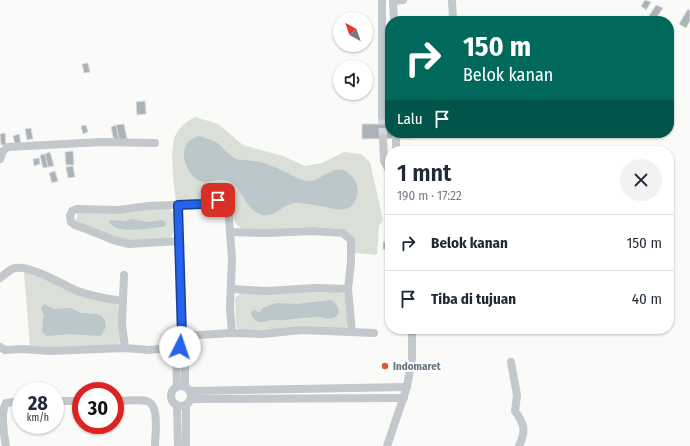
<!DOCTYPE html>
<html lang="id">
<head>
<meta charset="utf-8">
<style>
	:root { --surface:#fff; --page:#f2f2f3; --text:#1f2937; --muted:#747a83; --line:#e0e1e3 }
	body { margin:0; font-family:"Fira Sans Condensed",sans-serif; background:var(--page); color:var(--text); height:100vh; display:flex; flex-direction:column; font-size:15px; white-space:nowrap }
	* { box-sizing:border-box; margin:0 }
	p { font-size:13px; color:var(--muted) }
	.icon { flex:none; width:22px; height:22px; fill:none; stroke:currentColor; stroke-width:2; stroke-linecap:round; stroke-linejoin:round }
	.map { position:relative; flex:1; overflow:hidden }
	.panel { position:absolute; left:385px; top:146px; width:289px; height:188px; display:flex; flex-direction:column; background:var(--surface); border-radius:16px; box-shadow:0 1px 3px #0004 }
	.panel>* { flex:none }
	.hud { position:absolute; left:385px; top:16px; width:289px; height:122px; border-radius:16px; box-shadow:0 1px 3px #0004; background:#00695c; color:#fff; overflow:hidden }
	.needle { width:26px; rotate:320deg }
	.controls { position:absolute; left:333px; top:12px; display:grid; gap:8px }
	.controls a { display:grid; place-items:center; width:40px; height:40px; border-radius:50%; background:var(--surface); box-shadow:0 1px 3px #0004; font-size:20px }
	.speed { position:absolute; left:12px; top:382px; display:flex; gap:8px; font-size:20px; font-weight:700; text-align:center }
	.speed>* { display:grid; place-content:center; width:52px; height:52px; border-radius:50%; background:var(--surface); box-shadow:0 1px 3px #0004; line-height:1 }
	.speed small { font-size:10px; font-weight:400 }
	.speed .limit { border:6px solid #d22; background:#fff; color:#111 }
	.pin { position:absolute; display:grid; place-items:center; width:34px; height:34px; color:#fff; margin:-17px; border-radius:8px; box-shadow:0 2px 6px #0006 }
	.me { position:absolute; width:44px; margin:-22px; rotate:4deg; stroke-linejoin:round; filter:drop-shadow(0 0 3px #0008) }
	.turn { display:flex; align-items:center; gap:14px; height:84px; padding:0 12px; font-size:18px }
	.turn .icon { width:52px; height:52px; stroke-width:2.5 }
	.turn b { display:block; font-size:28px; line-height:34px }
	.then { display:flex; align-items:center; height:38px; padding:0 12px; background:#0003; gap:8px; font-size:15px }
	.round { display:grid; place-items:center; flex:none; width:42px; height:42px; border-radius:21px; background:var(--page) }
	.head { display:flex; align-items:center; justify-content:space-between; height:68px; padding:0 12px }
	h1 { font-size:24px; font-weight:600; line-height:30px }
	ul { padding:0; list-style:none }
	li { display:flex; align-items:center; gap:12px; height:56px; padding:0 12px; border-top:1px solid var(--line) }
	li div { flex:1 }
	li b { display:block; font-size:15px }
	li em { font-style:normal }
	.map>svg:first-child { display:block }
</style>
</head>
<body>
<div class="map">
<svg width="690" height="446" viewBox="0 0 690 446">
	<rect width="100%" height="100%" fill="#fafaf8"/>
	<g fill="#dadfd7">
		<path d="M195 117 218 124 243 145 283 156 305 166 322 163 344 152 361 154 370 162 383 220 379 226 377 255 355 253C353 243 354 234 344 229L309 227 249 231C222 225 242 202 222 198L176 202C174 186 169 147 176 134 181 126 187 121 195 117Z"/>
		<path d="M168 208 174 213 173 233 172 236 168 238 125 241 77 222 76 219 78 213 81 212 123 213Z"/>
		<path d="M24 272 31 274 117 304 119 308 121 339 120 343 116 345 59 348 30 346Z"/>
		<path d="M339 292 344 294 346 298 348 324 347 327 343 329 241 330 238 329 236 326 235 298 241 293Z"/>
	</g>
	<g fill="#bbc7cb">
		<path d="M198 136C206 138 214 140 220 145 225 150 230 156 236 159 244 161 253 160 260 162 268 165 276 167 283 171 291 174 298 180 308 181 321 182 333 163 347 172 357 179 361 190 355 201 349 213 336 210 326 207 317 205 308 204 299 203 284 201 275 220 260 214 242 208 243 182 224 180 216 179 208 184 200 181 188 176 180 157 186 145 189 140 193 138 198 136Z"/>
		<path d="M131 219 148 222 161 220 166 222V224L164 227C149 227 118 236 109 222L110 220 125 221Z"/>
		<path d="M331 300C338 303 343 314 333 318 328 320 323 317 318 317 303 317 287 321 272 320 268 320 264 323 260 322 255 321 251 317 251 312L254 310 259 312 263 308 276 303 297 304Z"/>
		<path d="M44 304 54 309 71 308 81 313 96 314 102 316 105 321 106 326 102 335 98 336 71 334 47 336 42 332 43 319 44 315 41 308Z"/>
	</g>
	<g fill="#aab3b9" stroke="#dcdcda">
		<path d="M645 0 651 2 646 10 641 6Z"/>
		<path d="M656 5 663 8 657 17 663 21H656L649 16Z"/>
		<path d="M688 9 690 11V21L686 28 679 24Z"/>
		<path d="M88 63 90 72 84 73 82 64Z"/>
		<path d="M145 101 146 114 137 115 136 102Z"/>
		<path d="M124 124 127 139 119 140 116 125Z"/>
		<path d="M362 124H390V133H414V138L362 139Z"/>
		<path d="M86 125 88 132 83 134 81 126Z"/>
		<path d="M116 125 119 140 114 141 111 127Z"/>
		<path d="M31 128 33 139 27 140 25 129Z"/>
		<path d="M5 133 6 145H1L0 134Z"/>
		<path d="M19 134 21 143 15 144 13 136Z"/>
		<path d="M73 151 74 165H66L65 152Z"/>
		<path d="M50 152 54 166 48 167 45 154Z"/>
		<path d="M45 154 48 167 43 168 40 155Z"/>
		<path d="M39 158 40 164 34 166 33 159Z"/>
		<path d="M73 166 75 177 68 178 66 167Z"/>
		<path d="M55 171 58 181 52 183 49 173Z"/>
		<path d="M383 242H389V250L383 249Z"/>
	</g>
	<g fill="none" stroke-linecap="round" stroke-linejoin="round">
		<path stroke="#d5d9db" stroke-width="8" stroke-dasharray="8 4" stroke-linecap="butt" d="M382 116 383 138"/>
		<g stroke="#c3c8cc" stroke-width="8">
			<path d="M382 0V116"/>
			<path d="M393 0 394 21"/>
			<path d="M452 0 453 21"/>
			<path d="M393 1 403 0"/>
			<path d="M396 136V151"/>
			<path d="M383 138 384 161 390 172"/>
			<path d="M0 159 3 151 8 147 102 142 155 143"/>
			<path d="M230 232 266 233 313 231 343 233 351 240V262L348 289 352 332"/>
			<path d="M179 241 129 244 113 240 99 234 75 225 71 222 70 216 72 211 77 209 119 210 148 206 202 204 218 200 224 202 228 205 232 259 230 307 232 333"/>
			<path d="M124 275 122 324 125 348"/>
			<path d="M0 278C4 275 10 269 15 268 30 265 62 284 75 290 91 296 107 299 123 301"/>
			<path d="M232 289 266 291 316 288 348 289"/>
			<path d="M182 336 232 333 262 334 302 330 374 333"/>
			<path d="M0 347 5 350 22 349 50 351 125 348 149 350 180 347"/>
			<path d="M180 347 185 352V386"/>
			<path d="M511 362 517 395 515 411C525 425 526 431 519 446"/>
			<circle cx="181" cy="396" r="10"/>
			<path d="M177 386 176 354 180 347 182 336 178 205"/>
			<path d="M191 391 407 387"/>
			<path d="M191 399 404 398"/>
			<path d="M55 401H81"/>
			<path d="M115 401C123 401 140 399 147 401 160 405 155 435 155 446"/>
			<path d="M177 405 178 446"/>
			<path d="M186 405V446"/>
			<path d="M6 446C4 435 0 413 6 403L21 401"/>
			<path d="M387 446 407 387 412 358V329"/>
		</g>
	</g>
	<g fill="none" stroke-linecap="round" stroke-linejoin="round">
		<g stroke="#184099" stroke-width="10">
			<path id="route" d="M180 347 182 336 178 205 202 204 218 200"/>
		</g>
		<use href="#route" stroke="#2563eb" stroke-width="7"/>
	</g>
	<circle fill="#e4572e" stroke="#fff" stroke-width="1.5" cx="385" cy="366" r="4"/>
	<g text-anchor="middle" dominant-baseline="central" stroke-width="4" stroke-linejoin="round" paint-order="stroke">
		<g font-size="11" font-weight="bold" fill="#657683" stroke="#fff" text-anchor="start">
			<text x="393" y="366">Indomaret</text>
		</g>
	</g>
</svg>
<div class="controls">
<a><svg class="needle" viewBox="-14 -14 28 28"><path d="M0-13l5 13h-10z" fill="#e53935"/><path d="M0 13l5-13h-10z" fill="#747a83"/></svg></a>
<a><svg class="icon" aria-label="sound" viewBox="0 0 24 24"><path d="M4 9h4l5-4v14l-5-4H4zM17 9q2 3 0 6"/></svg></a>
</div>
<div class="speed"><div>28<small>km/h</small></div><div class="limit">30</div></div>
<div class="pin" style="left:218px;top:200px;background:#d93025"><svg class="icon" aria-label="arrive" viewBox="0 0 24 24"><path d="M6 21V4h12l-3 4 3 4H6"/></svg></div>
<svg class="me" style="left:180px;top:347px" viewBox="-20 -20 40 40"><circle r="19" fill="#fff"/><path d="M0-13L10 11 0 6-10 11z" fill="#2563eb"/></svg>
<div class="hud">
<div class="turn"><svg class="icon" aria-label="right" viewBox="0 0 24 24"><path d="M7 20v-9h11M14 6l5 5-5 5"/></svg><div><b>150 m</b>Belok kanan</div></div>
<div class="then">Lalu<svg class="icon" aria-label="arrive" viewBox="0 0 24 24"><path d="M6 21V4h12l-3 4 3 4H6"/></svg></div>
</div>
<section class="panel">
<div class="head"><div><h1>1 mnt</h1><p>190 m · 17:22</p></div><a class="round"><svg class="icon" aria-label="close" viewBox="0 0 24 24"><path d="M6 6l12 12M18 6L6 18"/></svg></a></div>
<ul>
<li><svg class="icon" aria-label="right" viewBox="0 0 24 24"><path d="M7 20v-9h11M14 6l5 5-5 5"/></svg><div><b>Belok kanan</b></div><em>150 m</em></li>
<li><svg class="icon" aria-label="arrive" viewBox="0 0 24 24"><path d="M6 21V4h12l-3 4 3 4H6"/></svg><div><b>Tiba di tujuan</b></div><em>40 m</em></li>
</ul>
</section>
</div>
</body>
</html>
